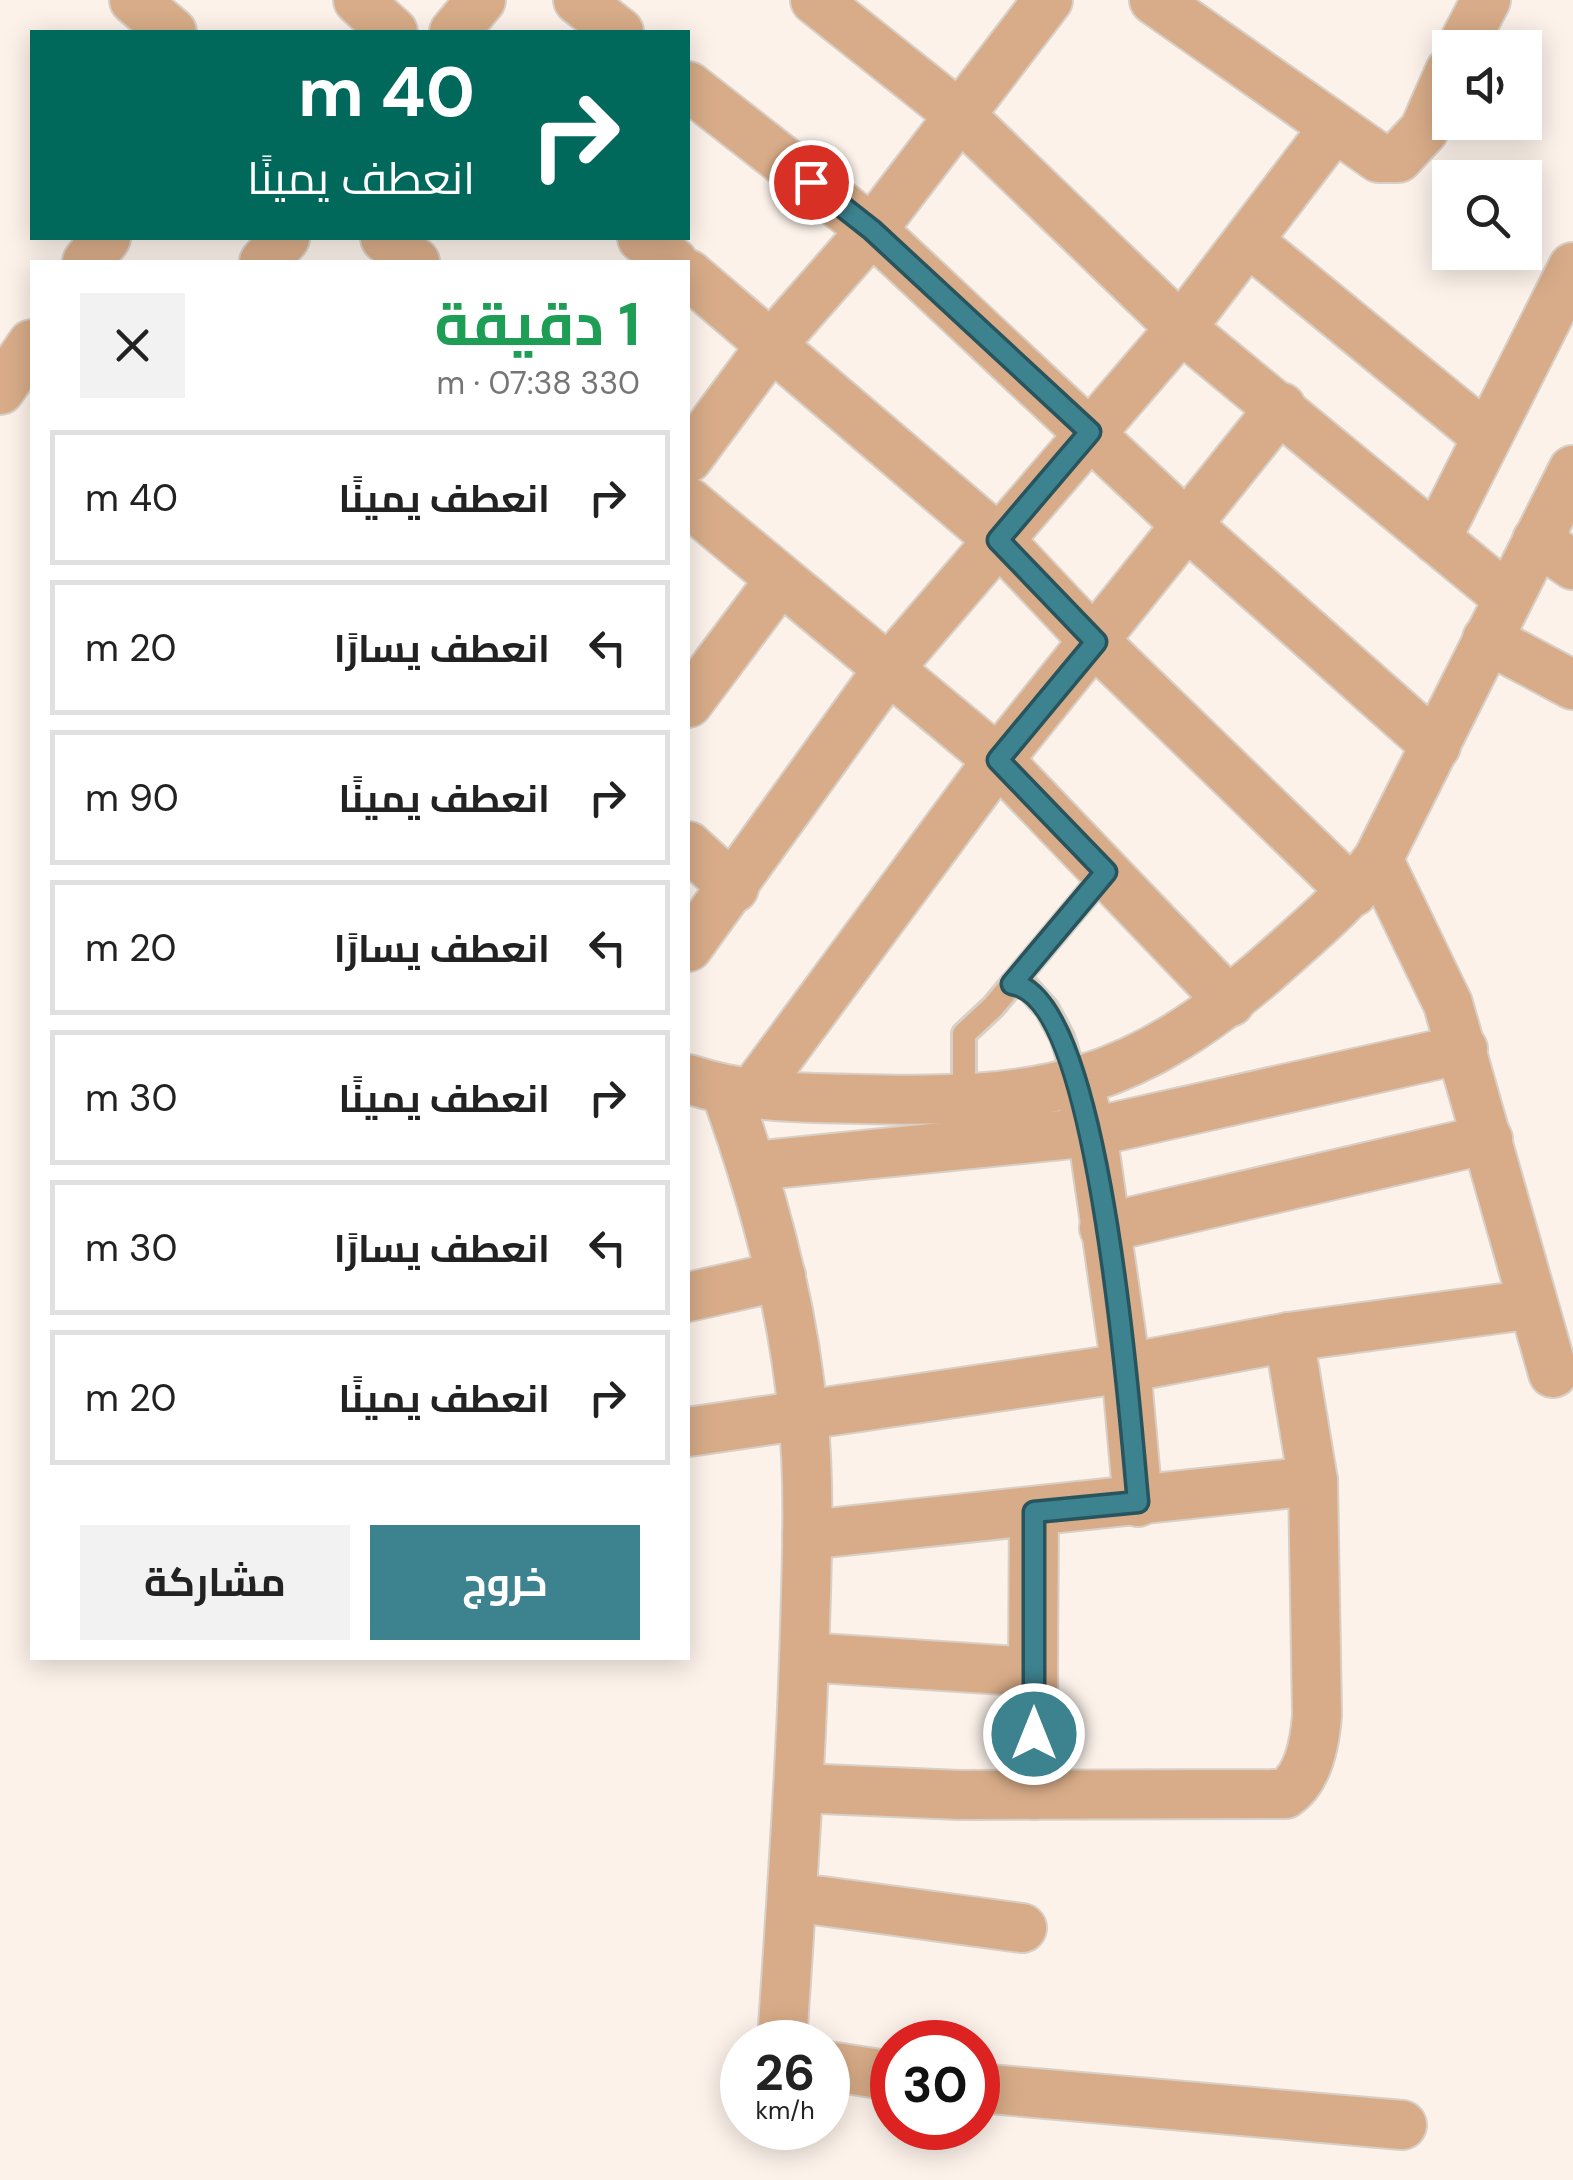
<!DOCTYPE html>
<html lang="ar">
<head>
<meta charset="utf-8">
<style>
	:root { --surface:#fff; --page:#f2f2f2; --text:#222; --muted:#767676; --line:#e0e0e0; --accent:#3d828f }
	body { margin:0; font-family:"DM Sans",Cairo,sans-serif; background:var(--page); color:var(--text); direction:rtl; height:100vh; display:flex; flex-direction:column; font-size:38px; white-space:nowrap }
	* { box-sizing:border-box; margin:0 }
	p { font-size:32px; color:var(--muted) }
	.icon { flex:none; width:55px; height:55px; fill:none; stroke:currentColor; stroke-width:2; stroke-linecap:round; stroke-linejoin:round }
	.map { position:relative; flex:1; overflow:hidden; direction:ltr }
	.side { position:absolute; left:30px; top:260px; width:660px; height:1400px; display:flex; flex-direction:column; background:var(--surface); border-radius:0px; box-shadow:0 5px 25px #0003; direction:rtl }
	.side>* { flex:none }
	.banner { position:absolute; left:30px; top:30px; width:660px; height:210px; border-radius:0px; box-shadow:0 5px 25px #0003; direction:rtl; background:#00695c; color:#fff; overflow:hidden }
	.fabs { position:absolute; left:1432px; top:30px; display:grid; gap:20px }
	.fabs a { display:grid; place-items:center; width:110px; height:110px; border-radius:0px; background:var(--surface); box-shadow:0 5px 25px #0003; font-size:50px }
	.speed { position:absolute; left:720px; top:2020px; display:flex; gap:20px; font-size:50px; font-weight:700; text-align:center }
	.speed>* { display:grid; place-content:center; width:130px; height:130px; border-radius:50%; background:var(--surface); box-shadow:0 5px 25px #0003; line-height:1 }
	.speed small { font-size:25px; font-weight:400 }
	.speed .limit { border:15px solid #d22; background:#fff; color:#111 }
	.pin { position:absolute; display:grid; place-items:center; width:85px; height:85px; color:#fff; margin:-42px; border:5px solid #fff; border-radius:50%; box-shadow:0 2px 10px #0007 }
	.me { position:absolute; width:110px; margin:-55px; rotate:0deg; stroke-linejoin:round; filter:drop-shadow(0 0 8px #0008) }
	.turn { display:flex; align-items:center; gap:35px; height:210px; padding:0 50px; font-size:45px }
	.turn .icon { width:130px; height:130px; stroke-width:2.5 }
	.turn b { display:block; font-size:70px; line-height:85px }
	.round { display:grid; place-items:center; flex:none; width:105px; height:105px; border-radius:0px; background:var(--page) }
	.summary { display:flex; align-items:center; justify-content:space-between; height:170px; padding:0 50px }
	h1 { font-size:60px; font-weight:700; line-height:75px; color:#1e9e55 }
	.button { display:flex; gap:20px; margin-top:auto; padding:20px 50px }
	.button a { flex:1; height:115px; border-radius:0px; background:var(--accent); color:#fff; font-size:40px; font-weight:700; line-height:115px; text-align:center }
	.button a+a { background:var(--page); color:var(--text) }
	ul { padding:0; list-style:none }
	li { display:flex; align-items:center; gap:30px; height:135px; margin:0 20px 15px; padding:0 30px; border:5px solid var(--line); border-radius:0px }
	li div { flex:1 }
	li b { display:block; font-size:38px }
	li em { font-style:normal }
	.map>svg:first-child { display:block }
</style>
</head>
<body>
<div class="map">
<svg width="1573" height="2180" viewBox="0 0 1573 2180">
	<rect width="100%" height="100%" fill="#fcf2ea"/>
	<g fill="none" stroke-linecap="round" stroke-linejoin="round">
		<g stroke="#d8cfc7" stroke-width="28">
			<g id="lane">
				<path d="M1012 984 1026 986 1047 1009 1062 1037 1077 1084"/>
				<path d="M964 1102V1034L993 1007 1106 872"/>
			</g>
		</g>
		<g stroke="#d8cfc7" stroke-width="52">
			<g id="street">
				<path d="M134 0 172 32"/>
				<path d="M358 0 393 32"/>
				<path d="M578 0 619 32"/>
				<path d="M815 0 962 117 1181 328 1508 598"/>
				<path d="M1154 0 1379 158H1398L1424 130 1450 71"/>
				<path d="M454 32 481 0"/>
				<path d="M1461 48 1486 0"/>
				<path d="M688 86 872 230 1188 526 1436 746"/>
				<path d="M385 238 415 262"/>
				<path d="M642 238 673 262"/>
				<path d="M1248 241 1487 437"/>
				<path d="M87 262 106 238"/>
				<path d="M264 262 285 238"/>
				<path d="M688 274 998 539 1096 643 1353 892"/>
				<path d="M0 390 32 344"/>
				<path d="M688 458 773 343 872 230 1048 0"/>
				<path d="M688 502 998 760 1230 1002"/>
				<path d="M1436 539 1573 267"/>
				<path d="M1537 540 1573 565"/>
				<path d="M1487 639 1573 685"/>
				<path d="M688 703 780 580"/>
				<path d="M688 846 734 888"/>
				<path d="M1378 859 1448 1004 1553 1373"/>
				<path d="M688 947 889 668 1181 328 1333 129"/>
				<path d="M688 1079C745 1098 800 1098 860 1099 1046 1104 1134 1087 1276 961 1313 928 1349 898 1378 859L1573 470"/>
				<path d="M726 1092C763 1195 793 1305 803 1415 810 1485 807 1556 805 1627 801 1766 791 1904 782 2042"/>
				<path d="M750 1096 998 760 1281 407"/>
				<path d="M1083 1102 1092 1132 1126 1368 1138 1502"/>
				<path d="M753 1166 1092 1132 1463 1049"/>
				<path d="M1104 1228 1488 1139"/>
				<path d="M688 1297 781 1276"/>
				<path d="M688 1432 1126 1368 1289 1337 1533 1304"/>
				<path d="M807 1535 1313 1481 1289 1337"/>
				<path d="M804 1657 1033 1672 1034 1795"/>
				<path d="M1033 1672 1034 1512"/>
				<path d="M799 1788 960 1795 1285 1794C1309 1778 1315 1742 1317 1715L1313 1481"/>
				<path d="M792 1897 1022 1928"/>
				<path d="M828 2066 892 2076"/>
				<path d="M978 2088 1402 2125"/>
			</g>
		</g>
		<use href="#lane" stroke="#d8ac88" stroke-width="22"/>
		<use href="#street" stroke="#d8ac88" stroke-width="48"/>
	</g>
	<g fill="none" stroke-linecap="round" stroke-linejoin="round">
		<g stroke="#28545d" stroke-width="25">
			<path id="route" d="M811 182 872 230 1090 432 998 540 1096 642 998 760 1106 872 1012 984C1101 996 1130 1419 1138 1502L1034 1512V1734"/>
		</g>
		<use href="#route" stroke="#3d828f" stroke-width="18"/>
	</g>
</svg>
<div class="fabs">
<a><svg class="icon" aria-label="sound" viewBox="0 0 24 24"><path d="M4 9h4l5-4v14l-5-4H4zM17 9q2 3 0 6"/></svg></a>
<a><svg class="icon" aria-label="search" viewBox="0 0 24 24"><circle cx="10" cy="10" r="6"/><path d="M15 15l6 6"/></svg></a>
</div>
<div class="speed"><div>26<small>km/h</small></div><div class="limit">30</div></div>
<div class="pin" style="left:811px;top:182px;background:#d93025"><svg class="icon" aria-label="arrive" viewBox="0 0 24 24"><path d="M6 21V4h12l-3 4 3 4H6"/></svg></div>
<svg class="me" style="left:1034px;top:1734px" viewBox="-20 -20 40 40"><circle r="17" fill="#3d828f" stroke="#fff" stroke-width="3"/><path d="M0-11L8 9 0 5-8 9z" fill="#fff"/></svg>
<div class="banner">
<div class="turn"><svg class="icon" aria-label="right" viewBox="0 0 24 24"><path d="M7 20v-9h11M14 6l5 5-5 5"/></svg><div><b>40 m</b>انعطف يمينًا</div></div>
</div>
<section class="side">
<div class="summary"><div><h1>1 دقيقة</h1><p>330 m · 07:38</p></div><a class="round"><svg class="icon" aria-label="close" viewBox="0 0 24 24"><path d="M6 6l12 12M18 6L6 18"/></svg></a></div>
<ul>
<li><svg class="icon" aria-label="right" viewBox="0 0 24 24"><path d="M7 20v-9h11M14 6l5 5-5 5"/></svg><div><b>انعطف يمينًا</b></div><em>40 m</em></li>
<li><svg class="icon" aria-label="left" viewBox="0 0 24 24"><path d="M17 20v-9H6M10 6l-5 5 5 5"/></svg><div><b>انعطف يسارًا</b></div><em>20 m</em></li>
<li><svg class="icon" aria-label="right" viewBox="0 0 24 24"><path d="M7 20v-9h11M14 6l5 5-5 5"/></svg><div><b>انعطف يمينًا</b></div><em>90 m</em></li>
<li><svg class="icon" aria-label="left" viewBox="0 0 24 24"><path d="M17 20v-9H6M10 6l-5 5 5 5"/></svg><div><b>انعطف يسارًا</b></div><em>20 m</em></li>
<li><svg class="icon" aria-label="right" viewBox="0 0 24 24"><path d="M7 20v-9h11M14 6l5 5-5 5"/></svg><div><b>انعطف يمينًا</b></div><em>30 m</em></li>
<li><svg class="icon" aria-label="left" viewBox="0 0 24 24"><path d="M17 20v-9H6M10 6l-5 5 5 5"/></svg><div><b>انعطف يسارًا</b></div><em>30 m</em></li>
<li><svg class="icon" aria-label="right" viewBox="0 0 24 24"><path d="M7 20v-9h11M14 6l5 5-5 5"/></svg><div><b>انعطف يمينًا</b></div><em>20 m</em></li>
</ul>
<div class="button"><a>خروج</a><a>مشاركة</a></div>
</section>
</div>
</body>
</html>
